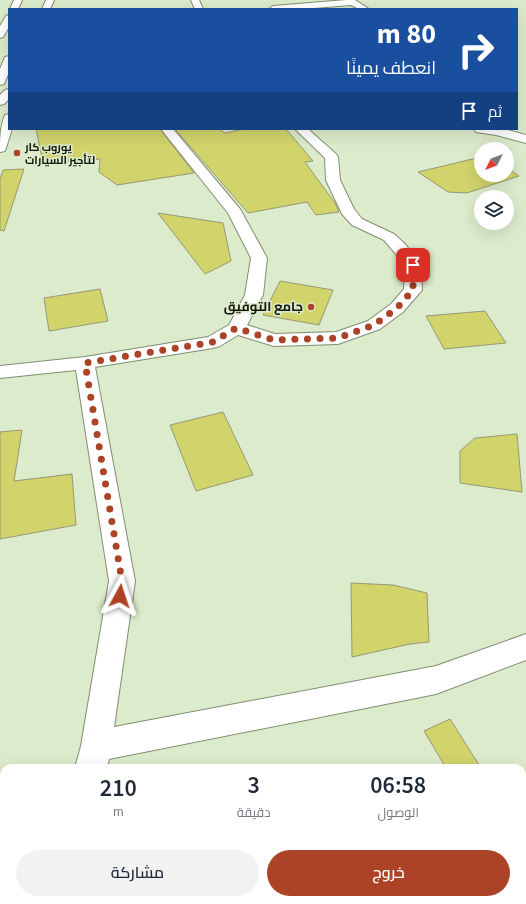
<!DOCTYPE html>
<html lang="ar">
<head>
<meta charset="utf-8">
<style>
	:root { --surface:#fff; --page:#f2f2f3; --text:#1f2937; --muted:#747a83; --accent:#ac4326 }
	body { margin:0; font-family:"Source Sans 3",Cairo,sans-serif; background:var(--page); color:var(--text); direction:rtl; height:100vh; display:flex; flex-direction:column; font-size:15px; white-space:nowrap }
	* { box-sizing:border-box; margin:0 }
	p { font-size:13px; color:var(--muted) }
	.icon { flex:none; width:22px; height:22px; fill:none; stroke:currentColor; stroke-width:2; stroke-linecap:round; stroke-linejoin:round }
	.map { position:relative; flex:1; overflow:hidden; direction:ltr }
	.drawer { position:absolute; left:0px; top:764px; width:526px; height:140px; display:flex; flex-direction:column; background:var(--surface); border-radius:12px 12px 0 0; box-shadow:0 4px 16px #0002; direction:rtl }
	.drawer>* { flex:none }
	.top-card { position:absolute; left:8px; top:8px; width:510px; height:122px; border-radius:0px; box-shadow:0 4px 16px #0002; direction:rtl; background:#1a4fa0; color:#fff; overflow:hidden }
	.needle { width:26px; rotate:228deg }
	.tools { position:absolute; left:474px; top:142px; display:grid; gap:8px }
	.tools a { display:grid; place-items:center; width:40px; height:40px; border-radius:50%; background:var(--surface); box-shadow:0 4px 16px #0002; font-size:20px }
	.pin { position:absolute; display:grid; place-items:center; width:34px; height:34px; color:#fff; margin:-17px; border-radius:8px; box-shadow:0 2px 6px #0006 }
	.me { position:absolute; width:44px; margin:-22px; rotate:5deg; stroke-linejoin:round; filter:drop-shadow(0 0 3px #0008) }
	.turn { display:flex; align-items:center; gap:14px; height:84px; padding:0 16px; font-size:18px }
	.turn .icon { width:52px; height:52px; stroke-width:2.5 }
	.turn b { display:block; font-size:28px; line-height:34px }
	.then { display:flex; align-items:center; height:38px; padding:0 16px; background:#0003; gap:8px; font-size:15px }
	.eta { display:flex; justify-content:space-evenly; align-items:center; height:68px; text-align:center }
	.eta b { font-size:24px; font-weight:600; line-height:28px }
	.button { display:flex; gap:8px; margin-top:auto; padding:8px 16px }
	.button a { flex:1; height:46px; border-radius:24px; background:var(--accent); color:#fff; font-size:16px; font-weight:600; line-height:46px; text-align:center }
	.button a+a { background:var(--page); color:var(--text) }
	.map>svg:first-child { display:block }
</style>
</head>
<body>
<div class="map">
<svg width="526" height="904" viewBox="0 0 526 904">
	<rect width="100%" height="100%" fill="#dcebcb"/>
	<g fill="#d1d36b" stroke="#979877">
		<path d="M36 129H160L194 173 117 185 99 172 100 159 43 163Z"/>
		<path d="M175 129H219L225 133 244 129H286L313 161 305 162 335 203 339 212 316 215 307 202 248 213Z"/>
		<path d="M481 157V175H507V168L519 176 467 193 448 192 418 172Z"/>
		<path d="M24 169 4 231 0 230V179L3 170Z"/>
		<path d="M158 213 223 223 231 261 205 274Z"/>
		<path d="M280 281 333 290 319 325 263 315Z"/>
		<path d="M100 289 108 321 49 331 44 298Z"/>
		<path d="M485 311 506 343 444 349 426 316Z"/>
		<path d="M223 412 253 475 196 491 170 425Z"/>
		<path d="M22 430 14 481 72 474 76 525 0 539V432Z"/>
		<path d="M517 434 522 492 460 483V451L475 438Z"/>
		<path d="M351 583 393 585 427 593 429 642 410 644 352 657Z"/>
		<path d="M450 719 481 768H446L424 731Z"/>
	</g>
	<g fill="none" stroke-linecap="round" stroke-linejoin="round">
		<g stroke="#808e70" stroke-width="2">
			<g id="minor">
				<path d="M191 0H199L203 9H195Z"/>
				<path d="M346 0H355L369 9H359L351 5 302 9H269L273 6Z"/>
				<path d="M161 129H173L240 209 267 258 263 295 247 325 275 334 336 332 368 321 391 304 404 289 405 265 384 240 352 225 342 214 326 180 325 158 295 129H308L336 154 338 157 340 180 354 209 362 219 394 234 405 244 421 265 422 290 403 312 380 329 338 344 274 346 238 335 220 346 213 348 95 367 135 581 114 727 436 666 526 634V660L436 694 109 759 107 768H75L81 746 109 581 76 370 0 378V366L85 357 208 337 229 325 245 295 251 258 228 213Z"/>
				<path d="M474 129H504L526 135V143L496 135 476 132Z"/>
				<rect x="49" y="900" width="36" height="4"/>
			</g>
		</g>
		<g stroke="#808e70" stroke-width="2">
			<g id="primary">
				<path d="M46 0H54L50 9H42Z"/>
				<path d="M9 114V129H12L5 151 0 152C0 140 0 126 5 115Z"/>
			</g>
		</g>
		<g stroke="#808e70" stroke-width="2">
			<g id="trunk">
				<path d="M14 0H22L18 9H10Z"/>
				<path d="M9 15V27L3 37 0 38V26L6 16Z"/>
				<path d="M9 56V72L4 84 0 85V69L5 57Z"/>
				<path d="M9 89V99L4 104 0 105V95L5 90Z"/>
			</g>
		</g>
		<use href="#minor" fill="#fff" fill-rule="evenodd"/>
		<use href="#primary" fill="#fff" fill-rule="evenodd"/>
		<use href="#trunk" fill="#fff" fill-rule="evenodd"/>
	</g>
	<g fill="none" stroke-linecap="round" stroke-linejoin="round">
		<path stroke="#ac4326" stroke-width="7" stroke-dasharray="0 12.6" d="M120 596 122 581 85 363 213 342 236 328 274 340 338 338 374 325 397 308 413 290V265"/>
	</g>
	<g fill="#ac4326" stroke="#dcebcb" stroke-width="1.5">
		<circle cx="17" cy="153" r="4"/>
		<circle cx="311" cy="307" r="4"/>
	</g>
	<g text-anchor="middle" dominant-baseline="central" stroke-width="3" stroke-linejoin="round" paint-order="stroke">
		<g font-size="11" font-weight="bold" fill="#12170c" stroke="#dcebcb" text-anchor="start">
			<text x="25" y="147">يوروب كار<tspan x="25" dy="13">لتأجير السيارات</tspan></text>
		</g>
		<g font-size="13" font-weight="bold" fill="#12170c" stroke="#dcebcb" text-anchor="end">
			<text x="303" y="307">جامع التوفيق</text>
		</g>
	</g>
</svg>
<div class="tools">
<a><svg class="needle" viewBox="-14 -14 28 28"><path d="M0-13l5 13h-10z" fill="#e53935"/><path d="M0 13l5-13h-10z" fill="#747a83"/></svg></a>
<a><svg class="icon" aria-label="layers" viewBox="0 0 24 24"><path d="M12 4l9 5-9 5-9-5zM3 14l9 5 9-5"/></svg></a>
</div>
<div class="pin" style="left:413px;top:265px;background:#d93025"><svg class="icon" aria-label="arrive" viewBox="0 0 24 24"><path d="M6 21V4h12l-3 4 3 4H6"/></svg></div>
<svg class="me" style="left:120px;top:596px" viewBox="-20 -20 40 40"><path d="M0-17L14 15 0 8-14 15z" fill="#ac4326" stroke="#fff" stroke-width="4"/></svg>
<div class="top-card">
<div class="turn"><svg class="icon" aria-label="right" viewBox="0 0 24 24"><path d="M7 20v-9h11M14 6l5 5-5 5"/></svg><div><b>80 m</b>انعطف يمينًا</div></div>
<div class="then">ثم<svg class="icon" aria-label="arrive" viewBox="0 0 24 24"><path d="M6 21V4h12l-3 4 3 4H6"/></svg></div>
</div>
<section class="drawer">
<div class="eta">
<div><b>06:58</b><p>الوصول</p></div>
<div><b>3</b><p>دقيقة</p></div>
<div><b>210</b><p>m</p></div>
</div>
<div class="button"><a>خروج</a><a>مشاركة</a></div>
</section>
</div>
</body>
</html>
